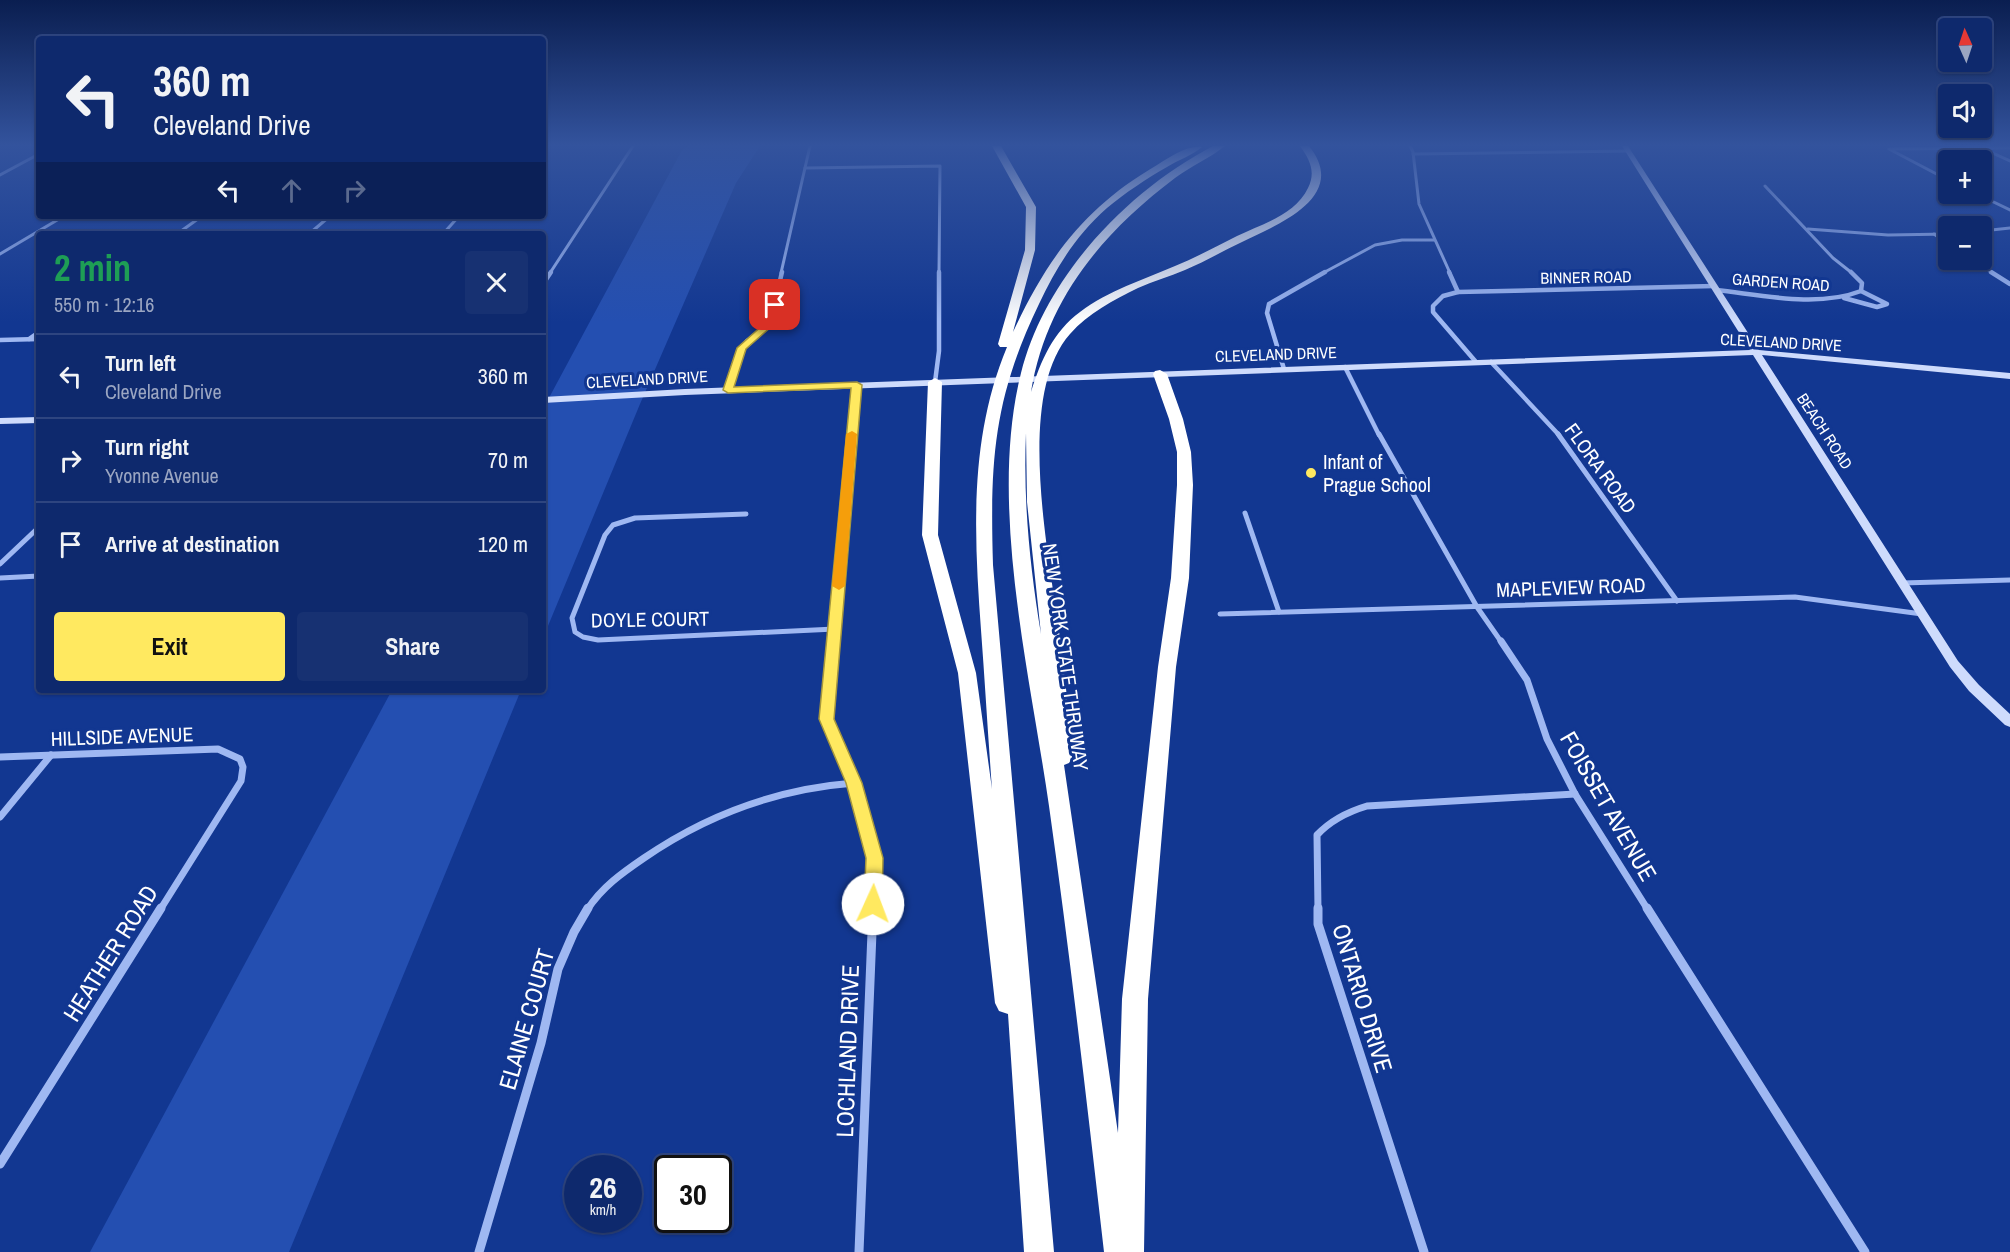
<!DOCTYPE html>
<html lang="en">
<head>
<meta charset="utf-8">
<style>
	:root { --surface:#0e296d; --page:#173172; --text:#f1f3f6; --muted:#9ba6c2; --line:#2e4580; --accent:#ffe960 }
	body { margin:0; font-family:"Archivo Narrow",sans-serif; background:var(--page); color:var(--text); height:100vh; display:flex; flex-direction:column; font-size:22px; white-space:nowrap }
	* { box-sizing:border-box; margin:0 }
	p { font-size:20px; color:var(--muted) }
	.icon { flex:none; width:33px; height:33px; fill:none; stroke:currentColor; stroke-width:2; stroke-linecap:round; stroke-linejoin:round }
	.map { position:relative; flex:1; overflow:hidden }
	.panel { position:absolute; left:36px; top:231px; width:510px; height:462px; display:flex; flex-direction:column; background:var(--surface); border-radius:6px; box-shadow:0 2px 4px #0004,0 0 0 2px var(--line) }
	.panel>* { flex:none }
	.hud { position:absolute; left:36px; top:36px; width:510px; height:183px; border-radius:6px; box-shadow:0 2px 4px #0004,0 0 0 2px var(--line); background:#0e296d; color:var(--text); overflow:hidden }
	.needle { width:39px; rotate:357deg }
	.controls { position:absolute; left:1938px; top:18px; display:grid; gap:12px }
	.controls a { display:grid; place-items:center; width:54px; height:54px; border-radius:6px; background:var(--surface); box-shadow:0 2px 4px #0004,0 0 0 2px var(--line); font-size:30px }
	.speed { position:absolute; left:564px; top:1155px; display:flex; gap:12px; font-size:30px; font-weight:700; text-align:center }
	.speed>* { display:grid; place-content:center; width:78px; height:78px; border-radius:50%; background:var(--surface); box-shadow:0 2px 4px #0004,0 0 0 2px var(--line); line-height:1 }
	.speed small { font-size:15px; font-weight:400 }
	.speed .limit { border:3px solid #111; border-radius:9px; background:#fff; color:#111 }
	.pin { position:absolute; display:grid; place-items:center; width:51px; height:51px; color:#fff; margin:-26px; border-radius:12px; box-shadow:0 3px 9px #0006 }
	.me { position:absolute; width:66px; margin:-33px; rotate:2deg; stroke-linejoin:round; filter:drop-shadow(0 0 4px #0008) }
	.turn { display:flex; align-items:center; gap:21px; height:126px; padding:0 18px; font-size:27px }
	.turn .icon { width:78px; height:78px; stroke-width:2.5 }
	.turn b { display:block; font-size:42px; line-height:51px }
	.lanes { display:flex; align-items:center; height:57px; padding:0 18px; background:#0003; justify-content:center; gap:30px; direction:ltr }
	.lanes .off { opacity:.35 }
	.round { display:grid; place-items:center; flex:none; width:63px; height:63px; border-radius:6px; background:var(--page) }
	.head { display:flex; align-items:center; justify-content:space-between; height:102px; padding:0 18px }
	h1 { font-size:36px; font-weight:700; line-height:45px; color:#1e9e55 }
	.cta { display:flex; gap:12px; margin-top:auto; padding:12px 18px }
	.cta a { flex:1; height:69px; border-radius:6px; background:var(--accent); color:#111; font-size:24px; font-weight:700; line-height:69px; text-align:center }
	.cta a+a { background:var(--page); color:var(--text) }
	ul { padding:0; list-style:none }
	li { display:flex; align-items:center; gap:18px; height:84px; padding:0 18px; border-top:2px solid var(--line) }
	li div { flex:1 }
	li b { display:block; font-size:22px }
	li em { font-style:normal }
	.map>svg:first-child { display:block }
</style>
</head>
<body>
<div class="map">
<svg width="2010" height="1252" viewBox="0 0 2010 1252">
	<rect width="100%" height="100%" fill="#123791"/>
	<g fill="#244fb1">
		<path d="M688 146H760L736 183 640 404 543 638V409L682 150Z"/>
		<path d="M392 690H521L289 1252H90Z"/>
	</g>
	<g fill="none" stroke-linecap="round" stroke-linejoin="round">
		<g stroke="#9fb8f2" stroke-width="3">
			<path d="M1410 146 1413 152 1419 204 1450 273"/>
			<path d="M1986 150 2010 161"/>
			<path d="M1413 154 1627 151"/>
			<path d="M805 168 940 166 939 273"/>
			<path d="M0 175 39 154"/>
			<path d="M1948 180 1889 149 2010 148"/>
			<path d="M1765 186 1833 258 1852 273"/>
			<path d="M1977 194 2010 210"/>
			<path d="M1808 229 1888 235 1948 234"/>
			<path d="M1982 231 2010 228"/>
			<path d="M177 234 202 216"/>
			<path d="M309 234 330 216"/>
			<path d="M443 234 459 216"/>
			<path d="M1934 234 1948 244"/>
			<path d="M0 254 64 216"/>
			<path d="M1973 260 1993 273"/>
			<path d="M550 273 633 146"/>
			<path d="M781 273 810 146"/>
			<path d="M1323 273 1375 245 1402 240H1434"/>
		</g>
		<g stroke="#9fb8f2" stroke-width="4.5">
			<path d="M1449 272 1458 292 1443 296 1433 306V312L1476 362"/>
			<path d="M1991 272 2010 284"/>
			<path d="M543 284 551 272"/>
			<path d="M1716 290C1762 295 1817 308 1861 291L1862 283 1851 272"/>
			<path d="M1458 292 1714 286"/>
			<path d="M1844 298 1877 307 1887 304 1861 291"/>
			<path d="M29 339 39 332"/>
			<path d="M0 340 39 339"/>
			<path d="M1491 362 1559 435"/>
			<path d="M1345 367 1379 435"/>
			<path d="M1284 369 1267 313 1269 304 1325 272"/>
			<path d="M935 382 939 351V272"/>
			<path d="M728 390 741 350 747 341 766 327 771 319 782 272"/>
			<path d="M853 435 857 385"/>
		</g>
		<g stroke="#9fb8f2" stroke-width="5">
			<path d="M1379 434 1477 607 1502 643"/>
			<path d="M1558 434 1677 601"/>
			<path d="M1245 513 1279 612"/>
			<path d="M746 514 635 518 613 525 605 535 572 618 575 632 583 637 598 640 835 629"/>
			<path d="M0 564 39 527"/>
			<path d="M0 578 39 576"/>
			<path d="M1902 583 2010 580"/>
			<path d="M1220 614 1795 597 1922 614"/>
			<path d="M834 643 853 434"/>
		</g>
		<g stroke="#9fb8f2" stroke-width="7">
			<path d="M834 641 827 719 854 783"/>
			<path d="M1501 641 1527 680 1547 739 1575 794 1648 910"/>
			<path d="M0 757 218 749 240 759 243 767 241 781 160 910"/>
			<path d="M0 817 51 755"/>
			<path d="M587 910C602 887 622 873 644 858 708 814 777 789 854 783L875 858 873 910"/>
			<path d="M1318 910 1317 835C1331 820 1347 812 1367 806L1575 794"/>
		</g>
		<g stroke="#9fb8f2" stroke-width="9">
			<path d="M1318 908V924L1424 1252"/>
			<path d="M1647 908 1865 1252"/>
			<path d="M0 1164 161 908"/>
			<path d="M479 1252 541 1043 558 969 574 932 588 908"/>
			<path d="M859 1252 873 908"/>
		</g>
		<g fill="#cedbfc" fill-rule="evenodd">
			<path d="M1622 146H1628L1759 350 2010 373V379L1762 355 1958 661 1979 685 2010 714V727L2005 725 1969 691 1950 667 1753 355 685 395 543 403V397L685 389 1750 350Z"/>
			<path d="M39 417V423L0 424V418Z"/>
		</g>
		<g fill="#fff" fill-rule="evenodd">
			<path d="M992 146H1001L1036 207 1035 250 1013 332C1048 257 1085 207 1157 165 1170 157 1187 145 1202 147 1193 155 1178 160 1167 167 1146 179 1125 193 1107 208 1076 235 1056 268 1039 304 993 399 990 462 993 565L1054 1252H1024L1008 1014 999 1011 995 1003 958 673 922 535 928 382 935 378 942 382 938 535 976 673 992 789C988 736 985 683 981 630 974 534 969 438 1007 347H1000L998 344 1025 250 1026 207Z"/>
			<path d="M1213 146H1225C1210 158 1191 166 1175 178 1102 233 1046 300 1031 392 1041 360 1053 332 1080 312 1109 290 1143 280 1175 266 1197 257 1217 246 1237 236 1262 224 1295 215 1308 188 1316 172 1310 160 1300 146H1309C1350 197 1277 225 1242 242 1223 251 1204 262 1185 270 1169 277 1153 281 1138 288 1114 300 1088 313 1070 334 1015 396 1049 554 1059 631 1065 673 1069 716 1072 758L1069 763 1064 765 1118 1133 1122 999 1158 667 1171 578 1177 485V452L1169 419 1153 374 1155 371 1160 370 1167 374 1183 419 1191 452 1193 485 1189 578 1176 667 1148 999 1144 1252H1104C1087 1103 1070 955 1049 806 1030 673 988 505 1021 373 1045 277 1127 191 1213 146ZM1026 433 1027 502 1041 634C1030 567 1023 501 1026 433Z"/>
		</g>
	</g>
	<linearGradient id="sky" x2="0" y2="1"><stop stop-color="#0a1e50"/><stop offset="0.45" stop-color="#33539d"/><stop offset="1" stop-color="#33539d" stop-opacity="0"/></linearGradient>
	<rect width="2010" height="322" fill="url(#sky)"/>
	<path fill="#ffe960" stroke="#a6973e" stroke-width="1.5" d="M775 303 779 305 772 326 746 349 734 387 857 382 862 385 834 719 862 783 883 858 882 904 879 910 873 912 867 910 864 904 866 858 846 783 819 719 851 388 728 393 723 390 737 348 765 323 770 305Z"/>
	<path fill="#f59e0b" d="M852 431 857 434 845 586 839 590 832 586 846 434Z"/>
	<circle fill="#ffe960" stroke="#123791" stroke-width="2" cx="1311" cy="473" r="6"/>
	<g text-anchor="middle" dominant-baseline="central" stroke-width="6" stroke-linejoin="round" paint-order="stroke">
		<g font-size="16" fill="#fff" stroke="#123791">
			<text transform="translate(1586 277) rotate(-1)">BINNER ROAD</text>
			<text transform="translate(1781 282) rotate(4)">GARDEN ROAD</text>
			<text transform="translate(1781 342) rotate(3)">CLEVELAND DRIVE</text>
			<text transform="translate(1276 354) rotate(-2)">CLEVELAND DRIVE</text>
			<text transform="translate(647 379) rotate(-3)">CLEVELAND DRIVE</text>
			<text transform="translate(1825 431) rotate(57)">BEACH ROAD</text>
		</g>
		<g font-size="20" fill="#fff" stroke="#123791" text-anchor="start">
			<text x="1323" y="461">Infant of<tspan x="1323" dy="23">Prague School</tspan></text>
		</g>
		<g font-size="20" fill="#fff" stroke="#123791">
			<text transform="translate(1601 468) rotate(54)">FLORA ROAD</text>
			<text transform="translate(1571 587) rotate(-2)">MAPLEVIEW ROAD</text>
			<text transform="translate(650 619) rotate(-1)">DOYLE COURT</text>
			<text transform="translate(1066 657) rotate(82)">NEW YORK STATE THRUWAY</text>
			<text transform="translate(122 736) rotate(-2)">HILLSIDE AVENUE</text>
		</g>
		<g font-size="24" fill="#fff" stroke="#123791">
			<text transform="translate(1609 806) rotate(60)">FOISSET AVENUE</text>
			<text transform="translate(110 953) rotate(-58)">HEATHER ROAD</text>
			<text transform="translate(1363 998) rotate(73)">ONTARIO DRIVE</text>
			<text transform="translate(526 1019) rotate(-74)">ELAINE COURT</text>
			<text transform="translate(847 1051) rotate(-88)">LOCHLAND DRIVE</text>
		</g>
	</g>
</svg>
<div class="controls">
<a><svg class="needle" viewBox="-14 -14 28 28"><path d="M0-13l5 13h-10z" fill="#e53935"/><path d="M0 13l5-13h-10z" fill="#9ba6c2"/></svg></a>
<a><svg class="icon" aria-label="sound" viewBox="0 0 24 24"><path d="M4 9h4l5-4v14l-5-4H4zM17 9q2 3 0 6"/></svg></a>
<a>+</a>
<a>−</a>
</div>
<div class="speed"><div>26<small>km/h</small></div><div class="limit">30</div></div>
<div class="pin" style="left:775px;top:305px;background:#d93025"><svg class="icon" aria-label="arrive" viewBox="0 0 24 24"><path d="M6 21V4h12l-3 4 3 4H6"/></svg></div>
<svg class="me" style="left:873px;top:904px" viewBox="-20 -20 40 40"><circle r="19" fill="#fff"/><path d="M0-13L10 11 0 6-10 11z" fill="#ffe960"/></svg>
<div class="hud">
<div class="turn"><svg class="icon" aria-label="left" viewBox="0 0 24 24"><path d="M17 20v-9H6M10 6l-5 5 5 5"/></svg><div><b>360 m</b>Cleveland Drive</div></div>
<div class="lanes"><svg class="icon" aria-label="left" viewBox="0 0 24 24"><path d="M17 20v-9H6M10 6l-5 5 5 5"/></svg><svg class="icon off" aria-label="ahead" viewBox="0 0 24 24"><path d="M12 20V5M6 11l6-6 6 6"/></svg><svg class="icon off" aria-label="right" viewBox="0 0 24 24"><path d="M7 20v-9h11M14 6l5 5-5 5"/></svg></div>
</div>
<section class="panel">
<div class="head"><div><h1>2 min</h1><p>550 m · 12:16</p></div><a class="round"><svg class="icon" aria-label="close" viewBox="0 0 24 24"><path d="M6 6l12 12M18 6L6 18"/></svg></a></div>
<ul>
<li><svg class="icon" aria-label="left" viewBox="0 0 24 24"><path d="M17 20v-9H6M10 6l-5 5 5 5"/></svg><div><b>Turn left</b><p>Cleveland Drive</p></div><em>360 m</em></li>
<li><svg class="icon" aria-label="right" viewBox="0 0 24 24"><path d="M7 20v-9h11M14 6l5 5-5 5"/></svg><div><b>Turn right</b><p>Yvonne Avenue</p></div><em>70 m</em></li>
<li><svg class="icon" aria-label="arrive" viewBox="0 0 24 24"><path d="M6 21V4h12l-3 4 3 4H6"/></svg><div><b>Arrive at destination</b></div><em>120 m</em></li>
</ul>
<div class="cta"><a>Exit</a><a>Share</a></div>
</section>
</div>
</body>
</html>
